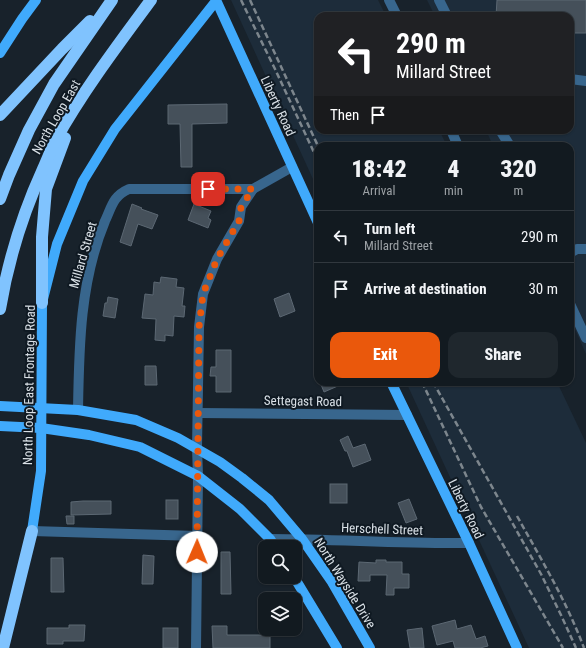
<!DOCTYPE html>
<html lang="en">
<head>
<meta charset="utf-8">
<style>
	:root { --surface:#121a20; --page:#1f272d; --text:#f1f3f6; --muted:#9ca1a5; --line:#31383e; --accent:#ea580c }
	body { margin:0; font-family:"Roboto Condensed",sans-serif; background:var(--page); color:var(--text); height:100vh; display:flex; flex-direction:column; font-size:15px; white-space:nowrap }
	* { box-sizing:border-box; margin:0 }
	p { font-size:13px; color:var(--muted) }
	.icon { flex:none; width:22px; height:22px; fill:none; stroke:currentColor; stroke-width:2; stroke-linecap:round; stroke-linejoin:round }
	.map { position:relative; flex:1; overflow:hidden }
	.side { position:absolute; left:314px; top:142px; width:260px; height:244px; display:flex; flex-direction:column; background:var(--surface); border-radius:12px; box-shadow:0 1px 3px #0004,0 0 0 1px var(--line) }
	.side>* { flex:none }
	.banner { position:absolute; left:314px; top:12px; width:260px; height:122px; border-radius:12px; box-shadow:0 1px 3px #0004,0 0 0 1px var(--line); background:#202124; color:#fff; overflow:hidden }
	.fabs { position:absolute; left:258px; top:540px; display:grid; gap:8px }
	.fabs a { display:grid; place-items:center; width:44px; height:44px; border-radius:8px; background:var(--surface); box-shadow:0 1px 3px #0004,0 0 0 1px var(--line); font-size:20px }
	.pin { position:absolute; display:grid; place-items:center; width:34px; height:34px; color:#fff; margin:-17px; border-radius:8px; box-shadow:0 2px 6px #0006 }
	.me { position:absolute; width:44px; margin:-22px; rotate:1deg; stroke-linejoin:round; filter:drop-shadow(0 0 3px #0008) }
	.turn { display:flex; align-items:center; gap:14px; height:84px; padding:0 16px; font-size:18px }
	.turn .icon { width:52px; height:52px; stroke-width:2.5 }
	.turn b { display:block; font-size:28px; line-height:34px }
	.then { display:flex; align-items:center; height:38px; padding:0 16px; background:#0003; gap:8px; font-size:15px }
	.eta { display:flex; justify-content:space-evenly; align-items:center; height:68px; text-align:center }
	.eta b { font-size:24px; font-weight:800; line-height:28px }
	.action { display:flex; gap:8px; margin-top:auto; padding:8px 16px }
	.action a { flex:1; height:46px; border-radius:12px; background:var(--accent); color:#fff; font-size:16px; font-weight:800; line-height:46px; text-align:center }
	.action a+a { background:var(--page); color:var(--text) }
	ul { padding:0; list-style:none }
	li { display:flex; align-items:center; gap:12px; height:52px; padding:0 16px; border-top:1px solid var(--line) }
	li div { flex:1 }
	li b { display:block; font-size:15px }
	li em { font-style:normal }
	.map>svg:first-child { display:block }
</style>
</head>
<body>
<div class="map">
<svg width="586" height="648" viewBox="0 0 586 648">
	<rect width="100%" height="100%" fill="#18222b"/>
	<g fill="#1d2c3a">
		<path d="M231 0H378L386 16H318V130H439L447 146H318V190Z"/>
		<path d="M427 0H586V354L570 318V146H493L486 130H570V16H435Z"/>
		<path d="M406 382H557L586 443V648H529Z"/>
	</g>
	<g fill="#45505a" stroke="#5c6873">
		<path d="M497 0H586V33H570V16H496Z"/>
		<path d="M227 104V123L192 124V167H181L180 124H168V105Z"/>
		<path d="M132 204 142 208 141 209 158 215 152 229 138 224 131 246 120 242Z"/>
		<path d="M194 204 211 211 208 218 211 220 208 228 188 220Z"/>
		<path d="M161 277 177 279 176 287 184 288 182 306H185L184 317 174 316 173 336 165 335V341L155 340 156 319 142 318 145 294 153 295 154 282 160 283Z"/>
		<path d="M289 293 295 311 280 317 274 299Z"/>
		<path d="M108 297 118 299 115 318 103 316 105 303H107Z"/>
		<path d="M216 350H231V392H216V376H210L211 367H216Z"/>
		<path d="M145 366H156L157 385H145Z"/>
		<path d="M320 382H347L324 392Z"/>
		<path d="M348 436 353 448 365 444 371 460 353 467 347 451H345L340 440Z"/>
		<rect x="330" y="484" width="17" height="19"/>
		<path d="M409 499 417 519 406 523 398 503Z"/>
		<rect x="166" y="500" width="12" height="19"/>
		<path d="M83 501H111V514L71 515V502Z"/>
		<path d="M66 516H74V524H67Z"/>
		<path d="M221 552H230L231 594H221Z"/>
		<path d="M143 555 154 556 153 584H142Z"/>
		<path d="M51 558H63L64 592H51Z"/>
		<path d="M376 560H386V562H402V574H409V588H394V595H386L387 575H370V581H358L359 562 376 563Z"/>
		<path d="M455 620 457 629 471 625 476 639 485 636 488 646 480 648H455L453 641 437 645 432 626Z"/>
		<path d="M69 625H85L84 641H63V644H47V628H69Z"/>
		<path d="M212 626H227V635H270V648H213Z"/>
		<rect x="163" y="628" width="15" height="20"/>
		<path d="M422 628 424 648H410L407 630Z"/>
	</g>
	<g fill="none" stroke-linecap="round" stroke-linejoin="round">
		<g stroke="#38668d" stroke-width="10">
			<path d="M389 0 397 16"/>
			<path d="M439 0 447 16"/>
			<path d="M570 79 586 81"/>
			<path d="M451 130 458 146"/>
			<path d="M500 130 510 146"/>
			<path d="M570 253 577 249H586"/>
			<path d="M570 304 586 338"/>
			<path d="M78 410C79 346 80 281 105 221 112 206 113 196 129 189H253L292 167"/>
			<path d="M198 413 407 415"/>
			<path d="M32 531 197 536"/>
			<path d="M270 539C336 539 402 544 469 543"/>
			<path d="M196 648 198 476 197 448 199 327 203 294 217 259 239 221 241 207 253 189"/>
		</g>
		<g stroke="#40aafc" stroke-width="10">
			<path d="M216 0 318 223"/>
			<path d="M0 53 22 19 36 0"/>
			<path d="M391 382 469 543 517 648"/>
			<path d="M0 406 78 410 136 420 178 438 220 462 242 478 269 500 302 539 332 582 370 648"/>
			<path d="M0 426 41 428 89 435 140 447 198 476 240 509 270 539 275 547"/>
			<path d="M32 531 41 471 42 303 57 244 83 181 115 129 216 1"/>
			<path d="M294 577 337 648"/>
		</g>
		<g stroke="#80c3fe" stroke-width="12">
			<path d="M0 115 62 49 90 21"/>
			<path d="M0 199 9 175 29 130 54 84 112 0"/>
			<path d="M42 303V237L46 189 65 138"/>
			<path d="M0 309C8 261 23 213 43 169 47 160 51 150 55 141 83 91 117 46 151 0"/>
			<path d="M3 648 32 531"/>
		</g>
		<g stroke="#7d868d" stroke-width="2.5" stroke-dasharray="6 3" stroke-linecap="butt">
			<path d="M241 0 275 69 318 161"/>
			<path d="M250 0 318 146"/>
			<path d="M422 382 481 507 563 648"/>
			<path d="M433 382 541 574 561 615 576 648"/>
			<path d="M517 516C541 559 567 602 584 648"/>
		</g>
	</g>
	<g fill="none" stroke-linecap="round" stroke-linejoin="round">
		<path stroke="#ea580c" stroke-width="7" stroke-dasharray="0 12.6" d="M197 552 199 327 203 294 217 259 239 221 241 207 253 189H208"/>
	</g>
	<g text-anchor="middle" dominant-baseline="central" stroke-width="4" stroke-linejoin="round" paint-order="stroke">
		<g font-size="13" fill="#d9e0e6" stroke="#0f1922">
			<text transform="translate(278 106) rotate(65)">Liberty Road</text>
			<text transform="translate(56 117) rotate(-60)">North Loop East</text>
			<text transform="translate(83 255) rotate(-74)">Millard Street</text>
			<text transform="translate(29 385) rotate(-89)">North Loop East Frontage Road</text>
			<text transform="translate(303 401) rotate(1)">Settegast Road</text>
			<text transform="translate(466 509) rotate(64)">Liberty Road</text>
			<text transform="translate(382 529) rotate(2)">Herschell Street</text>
			<text transform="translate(345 583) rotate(58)">North Wayside Drive</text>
		</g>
	</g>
</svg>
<div class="fabs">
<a><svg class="icon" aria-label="search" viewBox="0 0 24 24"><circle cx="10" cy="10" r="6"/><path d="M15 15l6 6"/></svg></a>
<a><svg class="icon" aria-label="layers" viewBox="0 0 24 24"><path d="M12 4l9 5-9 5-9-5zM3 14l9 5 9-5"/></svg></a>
</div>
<div class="pin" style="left:208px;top:189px;background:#d93025"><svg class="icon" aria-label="arrive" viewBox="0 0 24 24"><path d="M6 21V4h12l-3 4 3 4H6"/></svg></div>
<svg class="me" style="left:197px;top:552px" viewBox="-20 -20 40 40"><circle r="19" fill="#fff"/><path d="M0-13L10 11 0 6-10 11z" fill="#ea580c"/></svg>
<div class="banner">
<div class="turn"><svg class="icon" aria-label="left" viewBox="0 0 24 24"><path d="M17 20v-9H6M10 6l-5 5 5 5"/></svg><div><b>290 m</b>Millard Street</div></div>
<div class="then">Then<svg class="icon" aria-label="arrive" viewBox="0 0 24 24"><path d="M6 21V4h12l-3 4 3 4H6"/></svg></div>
</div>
<section class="side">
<div class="eta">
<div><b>18:42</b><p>Arrival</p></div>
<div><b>4</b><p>min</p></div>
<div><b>320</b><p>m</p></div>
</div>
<ul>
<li><svg class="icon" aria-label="left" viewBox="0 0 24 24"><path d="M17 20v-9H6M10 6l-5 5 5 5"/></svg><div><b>Turn left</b><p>Millard Street</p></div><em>290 m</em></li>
<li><svg class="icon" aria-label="arrive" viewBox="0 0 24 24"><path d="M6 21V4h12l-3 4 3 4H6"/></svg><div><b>Arrive at destination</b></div><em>30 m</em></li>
</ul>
<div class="action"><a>Exit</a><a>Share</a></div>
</section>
</div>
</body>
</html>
